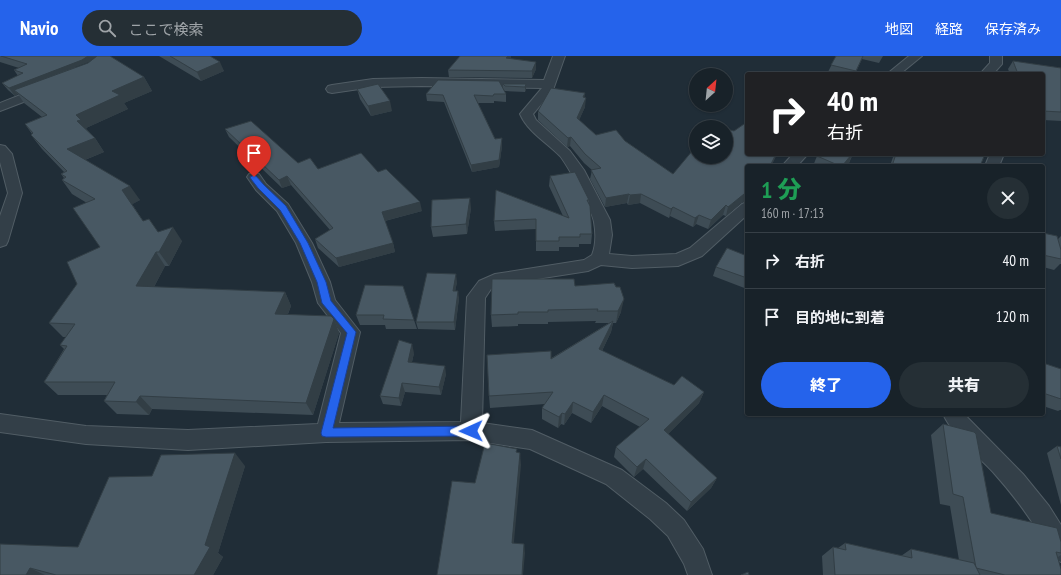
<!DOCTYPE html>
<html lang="ja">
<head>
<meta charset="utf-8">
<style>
	:root { --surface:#182229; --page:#252f35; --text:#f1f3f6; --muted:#9fa4a8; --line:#363f46; --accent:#2563eb }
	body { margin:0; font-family:"PT Sans Narrow","Noto Sans JP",sans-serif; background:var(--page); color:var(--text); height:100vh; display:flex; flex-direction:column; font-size:15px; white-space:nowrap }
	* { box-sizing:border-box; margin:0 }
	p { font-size:13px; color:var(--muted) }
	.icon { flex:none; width:22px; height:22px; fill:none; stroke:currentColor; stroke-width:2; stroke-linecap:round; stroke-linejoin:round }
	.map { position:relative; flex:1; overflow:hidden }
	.side { position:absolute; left:745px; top:108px; width:300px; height:252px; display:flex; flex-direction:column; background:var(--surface); border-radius:4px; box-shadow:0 1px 3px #0004,0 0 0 1px var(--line) }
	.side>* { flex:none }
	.top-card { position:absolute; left:745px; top:16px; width:300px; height:84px; border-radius:4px; box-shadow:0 1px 3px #0004,0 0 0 1px var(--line); background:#202124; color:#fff; overflow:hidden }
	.needle { width:26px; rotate:27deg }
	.buttons { position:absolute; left:689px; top:12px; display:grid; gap:8px }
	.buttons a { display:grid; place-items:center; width:44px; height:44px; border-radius:50%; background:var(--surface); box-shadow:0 1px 3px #0004,0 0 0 1px var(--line); font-size:20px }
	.pin { position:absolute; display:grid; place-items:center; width:34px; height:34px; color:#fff; margin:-41px -17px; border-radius:50% 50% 50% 0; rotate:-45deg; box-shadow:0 0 4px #0007 }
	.pin .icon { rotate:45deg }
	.me { position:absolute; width:44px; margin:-22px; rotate:269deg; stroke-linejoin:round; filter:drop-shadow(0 0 3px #0008) }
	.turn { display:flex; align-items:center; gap:14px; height:84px; padding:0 16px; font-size:18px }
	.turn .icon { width:52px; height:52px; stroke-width:2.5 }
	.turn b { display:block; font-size:28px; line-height:34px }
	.round { display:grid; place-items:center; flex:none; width:42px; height:42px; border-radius:21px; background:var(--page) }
	.headline { display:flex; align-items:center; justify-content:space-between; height:68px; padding:0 16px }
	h1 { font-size:24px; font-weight:800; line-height:30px; color:#1e9e55 }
	.primary-button { display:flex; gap:8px; margin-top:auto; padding:8px 16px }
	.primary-button a { flex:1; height:46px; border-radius:24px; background:var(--accent); color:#fff; font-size:16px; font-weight:800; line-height:46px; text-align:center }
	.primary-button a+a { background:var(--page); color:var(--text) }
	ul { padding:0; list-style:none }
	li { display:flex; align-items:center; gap:12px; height:56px; padding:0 16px; border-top:1px solid var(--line) }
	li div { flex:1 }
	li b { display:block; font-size:15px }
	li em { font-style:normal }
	header { display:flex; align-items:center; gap:24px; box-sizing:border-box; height:56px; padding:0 20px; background:var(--accent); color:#fff }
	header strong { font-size:19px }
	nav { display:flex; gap:22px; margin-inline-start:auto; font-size:14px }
	.search { width:280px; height:36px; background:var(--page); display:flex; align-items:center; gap:10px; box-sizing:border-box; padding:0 14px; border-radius:22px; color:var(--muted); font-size:15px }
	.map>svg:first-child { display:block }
</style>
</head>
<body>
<header>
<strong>Navio</strong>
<div class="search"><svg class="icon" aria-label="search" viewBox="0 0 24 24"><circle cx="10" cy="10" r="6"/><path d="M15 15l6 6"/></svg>ここで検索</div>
<nav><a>地図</a><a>経路</a><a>保存済み</a></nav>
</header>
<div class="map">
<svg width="1061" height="519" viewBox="0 0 1061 519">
	<rect width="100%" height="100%" fill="#202d37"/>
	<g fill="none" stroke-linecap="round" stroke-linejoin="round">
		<g stroke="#515d65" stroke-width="2">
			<g id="street">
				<path d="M553 0H565L553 34 533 58 536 64 570 95 584 114 610 164 612 179 609 198 632 200 676 198 690 192 742 148 747 146V159L702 200 678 210 632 212 601 209 588 215 504 228 491 233 485 242 482 367 532 374 622 414 666 447 684 464 703 493 712 519H688L684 508 668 480 650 463 606 428 530 393 471 384 326 386 188 394 86 388 0 376V358L86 370 188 374 318 368 341 277 318 247 312 226 296 187 277 155 256 134 247 121 249 118 254 117 259 118 266 128 288 148 312 187 330 226 335 244 360 276 339 367 461 366 467 241 479 225 495 218 584 204 592 199C596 189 596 177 594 166 592 154 568 110 560 100 546 86 528 76 520 58L542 32 422 30 373 31 332 37 328 36 326 33 328 30 332 29 373 23 422 22 544 24Z"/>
				<path d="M909 0H922L900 18H887Z"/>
				<path d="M990 0H1002V8L993 18H980L990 7Z"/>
				<path d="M43 30 47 31 49 34 47 37 0 55V47Z"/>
				<path d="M0 89 5 90 12 98 22 137 8 185 6 189 0 191V160L8 137 0 106Z"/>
				<path d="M793 98H808L797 110H782Z"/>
				<path d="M990 98H1004L999 110H985Z"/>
				<path d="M943 358H964L1023 418 1049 450 1061 469V506L1053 502C1037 470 1017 443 993 416 976 398 954 381 943 358Z"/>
			</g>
		</g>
		<use href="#street" fill="#333f48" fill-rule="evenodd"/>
	</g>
	<g fill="#3e4c55">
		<path d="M0 0 144 21 152 35 124 47 128 53 86 72 88 75 95 82 104 96 85 104 140 144 132 148 143 165 158 176 182 185 169 210H165L154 231 285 236 291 250 288 258 334 263 339 277 313 359 152 353 149 359 117 358 104 345 107 339H58L44 326 64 293 60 289 66 281H63L49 267 77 228 100 191 87 147 72 138 62 124 64 122 61 118 64 116 42 93 31 79 32 78 25 68 42 61 24 47 18 38 15 40 8 34 2 27 18 20 14 14 19 12 0 6Z"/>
		<path d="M159 0H210L224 15 201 25Z"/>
		<path d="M836 0H883L879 7 862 3 855 18H838L828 16Z"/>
		<path d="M511 3 536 13 532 22 449 21 448 14Z"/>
		<path d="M1013 5 1061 12V65L1043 64V18H1010L1008 13Z"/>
		<path d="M503 28H526V33L525 36 505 35 503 34 506 38V46L494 45V47H478L495 83 502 82V90L499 111 472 116 444 46 427 45 426 38 503 32Z"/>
		<path d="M357 33 392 55 371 60 360 43Z"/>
		<path d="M585 42V51L579 64 596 79 625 85 673 118 747 98H777L771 110H747V145H746L741 147 726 160 723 159 708 173 696 168 693 171 670 160 669 162 640 147 628 149 627 147 605 151 590 123 592 114 584 107 570 90 567 91 538 64V55Z"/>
		<path d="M225 73 298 107 318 113 378 116 422 155 385 165 393 187 395 196 339 211 318 192 315 183 330 174 291 129 282 132 229 81Z"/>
		<path d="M819 98H853L849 107 846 110H813L817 100Z"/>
		<path d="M894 98H985L980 110H890Z"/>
		<path d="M550 120 589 144V148L592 178 591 188H579V191H559V195H536V173L495 175 494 165 563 160 549 130Z"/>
		<path d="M471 152 467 178 433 181 431 171Z"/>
		<path d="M1043 177 1058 183 1061 180V208H1060L1054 214 1043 211Z"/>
		<path d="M747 200V233L713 220 716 211Z"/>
		<path d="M457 226 455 235 459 242 455 274 418 273 416 266Z"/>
		<path d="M365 229 414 264 417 273H386L385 269H360L356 259Z"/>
		<path d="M575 230 621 256 616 267H613L611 276 602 295 674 329 704 336 699 347 668 378 717 422 711 432 687 455 643 413 634 421 614 401 616 391 640 371 602 350 591 367 572 357 564 369 561 368 558 372 542 363V352L545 348 490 352 489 340 609 267H595L596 265 548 266V268H518V270L492 271 491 259Z"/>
		<path d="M414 297 412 306 446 318 441 339 405 336 401 350 383 348 380 340Z"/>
		<path d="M1043 307 1061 313V354H1060L1058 355 1043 350Z"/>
		<path d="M943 368 991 457 1061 486V499L1058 501 1061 519H823L822 500 833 491 838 492 845 487 901 500 911 493 959 504 950 450 940 448 931 379Z"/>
		<path d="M1057 390 1061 391V449L1047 397Z"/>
		<path d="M245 410 218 497 223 501 213 519H0L78 491 152 420Z"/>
	</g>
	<g fill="#323e45">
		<path d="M88 0H99L100 2 14 34 18 38 15 40 9 32Z"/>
		<path d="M508 0H511V3L506 2Z"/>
		<path d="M220 6 224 15 201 25 197 16Z"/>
		<path d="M536 6V13L532 22V15Z"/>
		<path d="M144 21 152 35 124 47 128 53 86 72 90 78 77 65 76 59 112 35Z"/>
		<path d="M526 28V33L525 36V31Z"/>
		<path d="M585 37 584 45 586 42 585 51 576 71 577 62 583 41Z"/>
		<path d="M390 45 392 55 371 60 368 50Z"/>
		<path d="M571 81 570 90 567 91 568 82Z"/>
		<path d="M95 82 104 96 77 107 67 93Z"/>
		<path d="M502 82V90L499 111 472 116 471 109Z"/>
		<path d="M776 98H777L771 110H770Z"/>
		<path d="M852 98 849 107 846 110H842Z"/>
		<path d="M287 120 291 129 282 132 279 124Z"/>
		<path d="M130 130 140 144 131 149 122 134Z"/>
		<path d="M747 135 746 145 741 147 726 160 728 151 744 138Z"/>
		<path d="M629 138 627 147 605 151 606 142Z"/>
		<path d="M641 138 640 147 628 149 630 139Z"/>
		<path d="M470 142 471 152 467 178 466 168Z"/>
		<path d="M420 146 422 155 384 165 382 156Z"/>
		<path d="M726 149 723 159 708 173 711 164Z"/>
		<path d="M673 151 670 160 669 162 671 153Z"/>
		<path d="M699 159 696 168 693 171 695 162Z"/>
		<path d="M173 171 182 185 169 210 159 196Z"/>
		<path d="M393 187 395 196 339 211 336 202Z"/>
		<path d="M156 196 165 210 147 244 136 230Z"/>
		<path d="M456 218 457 226 454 242 453 235Z"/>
		<path d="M458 235 459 242 455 274 454 266Z"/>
		<path d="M285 236 291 250 282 272 275 258Z"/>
		<path d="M624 243 621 256 616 267 618 255Z"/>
		<path d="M334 263 339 277 313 359 306 347Z"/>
		<path d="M613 265 611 276 597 305 599 293Z"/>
		<path d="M412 288 414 297 410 314 408 306Z"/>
		<path d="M445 310 446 318 441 339 439 331Z"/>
		<path d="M402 327 405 336 401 350 399 342Z"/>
		<path d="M704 336 699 347 661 385 664 374Z"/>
		<path d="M604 339 602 350 591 367 593 356Z"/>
		<path d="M140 340 152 353 149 359 136 346Z"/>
		<path d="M573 346 572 357 564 369 565 358Z"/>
		<path d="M562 357 561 368 558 372 559 361Z"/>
		<path d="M235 397 245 410 218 497 223 501 213 519H194Z"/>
		<path d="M520 397 521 409 513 496 512 487Z"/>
		<path d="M646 403 643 413 634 421 637 411Z"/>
		<path d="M717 422 711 432 687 455 691 446Z"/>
		<path d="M524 488 525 497 523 519H522Z"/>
		<path d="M30 512 45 519H26Z"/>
	</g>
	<g fill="#485863" stroke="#323e45">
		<path d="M1 0H88L82 4 9 32 2 27 23 17 14 14 27 8Z"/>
		<path d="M97 0H110L144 21 112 35 120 39 76 59 81 64 77 65 95 82 67 93 130 130 122 134 143 165 149 163 158 176 173 171 159 196H156L136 230 285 236 275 258 331 260 334 263 306 347 140 340 136 346 104 345 115 326H44L67 290 60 289 75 268 49 267 77 228 67 206 100 191 73 152 95 143 62 124 66 121 61 118 67 115 31 79 33 77 25 68 47 59 14 34 88 7Z"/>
		<path d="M170 0H210L220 6 197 16Z"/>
		<path d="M460 0H508L506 2 536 6 532 15 448 14Z"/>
		<path d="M836 0H863L856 15 831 9Z"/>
		<path d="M1013 5 1061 12V56L1043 55V18H1018Z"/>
		<path d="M438 24 499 25 506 38H494L493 40 474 39 495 83 502 82 499 104 471 109 443 39 426 38Z"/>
		<path d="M378 28 390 45 368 50 357 33Z"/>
		<path d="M503 28H526L525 31 505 30Z"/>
		<path d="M551 32 585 37 583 41 586 42 577 62 596 79 616 74 625 85 673 118 693 94 696 89V101H726V73L734 75 747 66V98H776L770 110H747V137L744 138 728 151 726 149 711 164 699 159 695 162 673 151 671 153 641 138 630 139 629 138 606 142 591 114 601 112 585 98 571 81 568 82 538 55Z"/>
		<path d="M251 65 298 107 310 102 318 113 361 97 378 116 386 113 420 146 382 156 393 187 336 202 315 183 333 172 287 120 279 124 225 73Z"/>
		<path d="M819 98H852L842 110H840L817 100Z"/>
		<path d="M896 98H985L980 110H892Z"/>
		<path d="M575 116 589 144H587L590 150 592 178H580V181H559V185H536V163L494 165 496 134 569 162 550 120Z"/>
		<path d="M470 142 466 168 431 171 432 144Z"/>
		<path d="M1043 177 1057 180 1061 194V203L1043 199Z"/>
		<path d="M727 192 747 200V222L716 211Z"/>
		<path d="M427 217 456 218 453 235H458L454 266H416Z"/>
		<path d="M492 223H574L575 230 614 227 616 231H620L624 243 618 255H597L598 253 548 254V256H518V258L491 259Z"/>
		<path d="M365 229 403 230 414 264 383 263 384 259H356Z"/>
		<path d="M613 265 599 293 674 329 682 320 704 336 664 374 717 422 691 446 646 403 637 411 616 391 649 363 604 339 593 356 573 346 565 358 562 357 559 361 542 352 553 336 489 340 487 299 551 295V303Z"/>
		<path d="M399 284 412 288 408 306 445 310 439 331 402 327 399 342 380 340Z"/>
		<path d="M1043 307 1061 313V343L1043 337Z"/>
		<path d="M943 368 974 376 976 378 991 457 1057 472 1061 486V497L1056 496 1061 513V519H1005L976 512 963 441 953 438Z"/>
		<path d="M485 387 517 393 516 396 520 397 512 487 524 488 522 519H437L452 425 475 427Z"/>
		<path d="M1057 390 1061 391V403Z"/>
		<path d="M235 397 205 489 210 491 194 519H56L30 512 26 519H0V488L78 491 109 421 152 420 161 399Z"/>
		<path d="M845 487 912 502 911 493 974 507 980 519H835L833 491 846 494Z"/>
		<path d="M748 516 749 519H741Z"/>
	</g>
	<path fill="#2563eb" stroke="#184099" d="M254 119 256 120 264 129 286 150 308 187 326 226 331 245 356 276 333 372 471 370 475 372 476 375 475 378 471 380 326 381 322 380 321 377 347 277 322 247 317 226 300 187 280 154 258 132 251 123 250 121Z"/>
</svg>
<div class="buttons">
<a><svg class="needle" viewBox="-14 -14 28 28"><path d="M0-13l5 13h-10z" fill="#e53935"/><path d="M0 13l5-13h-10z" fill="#9fa4a8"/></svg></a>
<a><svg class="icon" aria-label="layers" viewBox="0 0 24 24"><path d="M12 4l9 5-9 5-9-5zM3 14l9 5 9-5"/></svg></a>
</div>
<div class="pin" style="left:254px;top:121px;background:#d93025"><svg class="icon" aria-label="arrive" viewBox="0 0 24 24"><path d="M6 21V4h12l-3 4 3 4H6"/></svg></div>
<svg class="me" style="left:471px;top:375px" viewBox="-20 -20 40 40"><path d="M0-17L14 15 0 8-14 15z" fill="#2563eb" stroke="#fff" stroke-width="4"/></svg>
<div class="top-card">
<div class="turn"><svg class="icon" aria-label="right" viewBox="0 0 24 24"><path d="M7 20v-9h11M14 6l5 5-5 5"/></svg><div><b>40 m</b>右折</div></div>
</div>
<section class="side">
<div class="headline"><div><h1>1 分</h1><p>160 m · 17:13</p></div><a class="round"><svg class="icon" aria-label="close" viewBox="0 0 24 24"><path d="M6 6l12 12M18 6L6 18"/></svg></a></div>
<ul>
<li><svg class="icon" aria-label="right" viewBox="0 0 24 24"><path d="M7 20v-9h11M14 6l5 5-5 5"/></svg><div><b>右折</b></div><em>40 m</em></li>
<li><svg class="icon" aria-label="arrive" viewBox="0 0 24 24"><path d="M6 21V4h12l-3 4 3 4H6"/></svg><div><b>目的地に到着</b></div><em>120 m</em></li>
</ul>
<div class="primary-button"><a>終了</a><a>共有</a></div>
</section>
</div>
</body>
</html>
